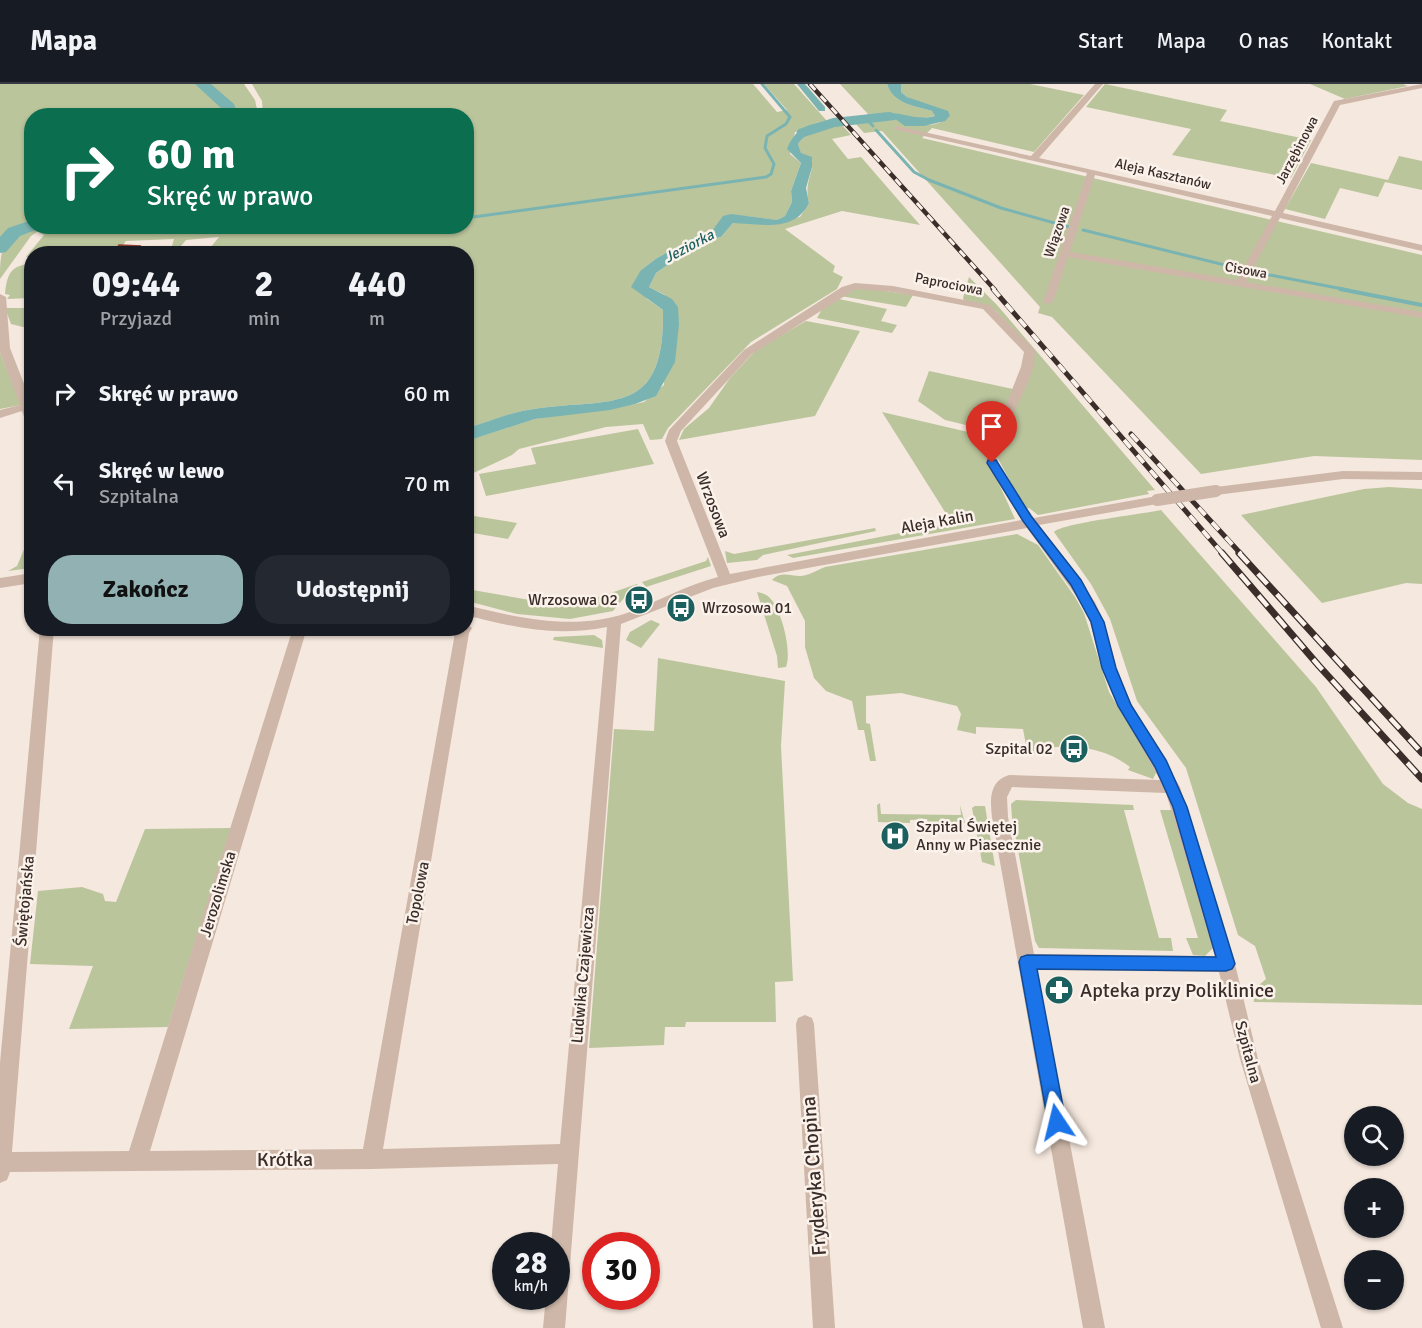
<!DOCTYPE html>
<html lang="pl">
<head>
<meta charset="utf-8">
<style>
	:root { --surface:#171b24; --page:#242831; --text:#f1f3f6; --muted:#9ea1a6; --line:#363941; --accent:#91b1b2 }
	body { margin:0; font-family:Signika,sans-serif; background:var(--page); color:var(--text); height:100vh; display:flex; flex-direction:column; font-size:22px; white-space:nowrap }
	* { box-sizing:border-box; margin:0 }
	p { font-size:20px; color:var(--muted) }
	.icon { flex:none; width:33px; height:33px; fill:none; stroke:currentColor; stroke-width:2; stroke-linecap:round; stroke-linejoin:round }
	.map { position:relative; flex:1; overflow:hidden }
	.drawer { position:absolute; left:24px; top:162px; width:450px; height:390px; display:flex; flex-direction:column; background:var(--surface); border-radius:24px; box-shadow:0 2px 4px #0004 }
	.drawer>* { flex:none }
	.guide { position:absolute; left:24px; top:24px; width:450px; height:126px; border-radius:24px; box-shadow:0 2px 4px #0004; background:#0b6e4f; color:#fff; overflow:hidden }
	.buttons { position:absolute; left:1344px; top:1022px; display:grid; gap:12px }
	.buttons a { display:grid; place-items:center; width:60px; height:60px; border-radius:50%; background:var(--surface); box-shadow:0 2px 4px #0004; font-size:30px }
	.speed { position:absolute; left:492px; top:1148px; display:flex; gap:12px; font-size:30px; font-weight:700; text-align:center }
	.speed>* { display:grid; place-content:center; width:78px; height:78px; border-radius:50%; background:var(--surface); box-shadow:0 2px 4px #0004; line-height:1 }
	.speed small { font-size:15px; font-weight:400 }
	.speed .limit { border:9px solid #d22; background:#fff; color:#111 }
	.pin { position:absolute; display:grid; place-items:center; width:51px; height:51px; color:#fff; margin:-62px -26px; border-radius:50% 50% 50% 0; rotate:-45deg; box-shadow:0 0 6px #0007 }
	.pin .icon { rotate:45deg }
	.me { position:absolute; width:66px; margin:-33px; rotate:350deg; stroke-linejoin:round; filter:drop-shadow(0 0 4px #0008) }
	.turn { display:flex; align-items:center; gap:21px; height:126px; padding:0 24px; font-size:27px }
	.turn .icon { width:78px; height:78px; stroke-width:2.5 }
	.turn b { display:block; font-size:42px; line-height:51px }
	.eta { display:flex; justify-content:space-evenly; align-items:center; height:102px; text-align:center }
	.eta b { font-size:36px; font-weight:700; line-height:42px }
	.primary-button { display:flex; gap:12px; margin-top:auto; padding:12px 24px }
	.primary-button a { flex:1; height:69px; border-radius:24px; background:var(--accent); color:#111; font-size:24px; font-weight:700; line-height:69px; text-align:center }
	.primary-button a+a { background:var(--page); color:var(--text) }
	ul { padding:0; list-style:none }
	li { display:flex; align-items:center; gap:18px; height:90px; padding:0 24px }
	li div { flex:1 }
	li b { display:block; font-size:22px }
	li em { font-style:normal }
	header { display:flex; align-items:center; gap:36px; box-sizing:border-box; height:84px; padding:0 30px; background:var(--surface); border-bottom:2px solid var(--line) }
	header strong { font-size:28px }
	nav { display:flex; gap:33px; margin-inline-start:auto; font-size:21px }
	.map>svg:first-child { display:block }
</style>
</head>
<body>
<header>
<strong>Mapa</strong>
<nav><a>Start</a><a>Mapa</a><a>O nas</a><a>Kontakt</a></nav>
</header>
<div class="map">
<svg width="1422" height="1244" viewBox="0 0 1422 1244">
	<rect width="100%" height="100%" fill="#f5e8de"/>
	<g fill="#bbc59c">
		<path d="M0 0H244L255 16 258 30 32 32 31 141 9 149 0 159Z"/>
		<path d="M252 0H753L777 28 787 26 764 0H794L827 37 816 39 795 48 790 70 801 79 791 107 792 118 785 132 777 136 745 132 693 154 657 174 641 186 647 215 663 226C665 338 608 312 528 326 508 329 487 339 467 344L466 170 206 169 219 153 186 156 181 162H172L174 155 126 157 120 165 111 169 32 170 31 174 26 173 44 151 40 149 49 143 466 142V32L263 31 262 17Z"/>
		<path d="M840 0H887C893 20 915 22 932 27L935 32 917 35 894 29 868 30Z"/>
		<path d="M901 0H1030L1084 11 1034 68 932 44 922 54 1422 171V376L1314 372 1201 390 1052 233 1038 229 1040 223 882 47 864 49 855 39C868 37 881 34 894 35 914 38 932 48 950 32L907 13 901 8Z"/>
		<path d="M1105 0 1227 26 1220 37 1311 56 1291 94 1172 71 1191 45 1086 23Z"/>
		<path d="M1310 0H1403L1408 2 1345 15Z"/>
		<path d="M842 41 851 51 832 55 848 75 861 73 920 141 842 127 785 145 835 182 833 188 843 193 837 205 751 258 668 344 662 355 650 356 643 340 606 343 519 365 512 371 467 392 466 357 535 335 635 320 644 318 664 301 665 211 649 203 656 189 700 158 721 153 733 139 800 133 809 119C804 97 813 93 812 74L801 70 798 60C808 46 826 43 842 41Z"/>
		<path d="M1399 72 1422 77V106L1385 98 1378 113 1340 104 1325 135 1285 125 1311 79 1388 96Z"/>
		<path d="M33 143H44L31 152 0 195C0 163 2 154 33 143Z"/>
		<path d="M31 180V214L7 215 10 211 5 210C7 191 10 181 31 180Z"/>
		<path d="M969 193 997 221 1155 406 1147 407 1149 410 1038 431 1029 424 1025 425 996 371 998 360 1009 339 1034 273 1032 266 996 227 964 217 963 214Z"/>
		<path d="M864 204 913 211 906 223 840 212 852 205Z"/>
		<path d="M839 215 887 225 881 237 897 241 892 249 817 234 822 225Z"/>
		<path d="M5 224H31V245L11 240Z"/>
		<path d="M806 237 860 247 815 332 679 356 684 345 709 324 730 294 757 265Z"/>
		<path d="M0 268 21 321 0 325Z"/>
		<path d="M929 287 1013 305 998 342 991 347 945 336 918 317Z"/>
		<path d="M882 328 981 351 990 380 1015 435 793 474 787 471 952 439Z"/>
		<path d="M638 345 654 380 486 412 479 390 536 380 531 364Z"/>
		<path d="M1389 403 1422 405V500L1406 499 1322 519 1241 431 1364 405Z"/>
		<path d="M1161 426 1316 603 1383 700 1408 719 1422 725V921L1254 918 1252 907 1266 895 1255 862 1238 851 1186 684 1137 617 1110 535 1091 500 1054 448C1062 439 1144 430 1161 426Z"/>
		<path d="M474 432 517 439 508 455 467 448Z"/>
		<path d="M875 444 876 447 763 471 757 476 727 479 725 467 734 470Z"/>
		<path d="M31 449V484L8 487 17 482Z"/>
		<path d="M1017 450 1038 461 1075 513 1084 529 1109 608 1155 684 1156 689 1153 695 1128 686 1130 683C1106 664 1069 658 1041 666 1036 668 1033 671 1028 672L1023 645 976 643V650L957 646 961 630 957 622 901 609 866 612V639L870 640 876 677H870L864 646H858L852 617 826 607 814 594 805 563V537L787 502 772 496C781 487 790 492 800 492 808 492 817 486 825 483Z"/>
		<path d="M708 473 711 482 646 503 642 498 706 477Z"/>
		<path d="M637 500 640 504 624 514 613 527 570 535 517 530 467 517V505L570 523Z"/>
		<path d="M757 508C761 509 766 510 770 514 782 527 792 567 786 583L778 584 777 572Z"/>
		<path d="M651 536 660 540 641 564 626 556 630 548Z"/>
		<path d="M594 551 602 556 603 564 553 556 554 553Z"/>
		<path d="M658 574 785 597 781 662 793 897 775 898 776 938H686L685 943H665L664 961 589 964 614 645 654 647Z"/>
		<path d="M1016 716 1133 721 1134 726H1124L1159 854H1171L1173 867 1039 864 1035 857 1012 734 1011 720Z"/>
		<path d="M880 719 881 730 961 731 960 721 965 739H928L927 735 910 736V739L878 738 877 721Z"/>
		<path d="M975 722H985L995 782 982 778 972 724Z"/>
		<path d="M1160 726H1172L1213 864 1205 872 1193 871 1186 854H1198Z"/>
		<path d="M231 744 168 943 69 945 93 882 30 880 38 807 82 803 103 810 105 817 116 818 145 745Z"/>
	</g>
	<g fill="#7ab4b2">
		<path d="M887 0H901V8L907 13 948 27 950 32 945 37 924 42H905L895 35 855 39 851 34C864 31 879 28 893 29 909 31 919 36 935 32L932 27C915 22 893 20 887 0Z"/>
		<path d="M837 36 842 41C826 43 808 46 798 60L801 69 812 73V83L806 104 809 119C794 149 762 140 733 139L721 153 700 158 656 189 649 203 672 215 678 223 679 240 675 278 656 312 635 320 610 326 535 335 467 357V344C487 339 507 329 528 326 608 312 665 338 663 226L631 203 641 186 657 174 693 154 712 147 723 132 731 130 777 136 785 132 792 118 791 107 801 79 787 65C797 40 813 39 837 36Z"/>
	</g>
	<g fill="none" stroke-linecap="round" stroke-linejoin="round">
		<g stroke="#7ab4b2" stroke-width="3">
			<path d="M865 34 873 42"/>
			<path d="M876 46 914 88 929 96 1001 124 1069 143"/>
			<path d="M466 134 766 93 771 90 774 80 765 64 767 52 786 40 790 33 762 0"/>
			<path d="M1083 146 1241 185"/>
			<path d="M1254 188 1348 206"/>
		</g>
		<path stroke="#7ab4b2" stroke-width="4" d="M1340 205 1422 221"/>
		<path fill="#7ab4b2" fill-rule="evenodd" d="M797 0H805L825 23V27H819Z"/>
		<g fill="#7ab4b2" fill-rule="evenodd">
			<path d="M195 0H211L234 20 238 32H223L222 25Z"/>
			<path d="M890 28 895 30 898 33 895 36 835 43 804 53 796 48 799 45 833 34Z"/>
			<path d="M32 136V142H40L38 145 20 152 6 168 0 169V153L8 144Z"/>
		</g>
		<g fill="#ceb7a8" fill-rule="evenodd">
			<path d="M1095 0H1103L1039 74 1275 127 1334 17 1422 0V4L1340 21 1283 129 1422 161V167L1280 134 1246 198 1422 228V234L1068 173 1053 218 1044 220 1043 218 1087 89 893 45 897 42 1031 72ZM1095 91 1272 132 1237 196 1070 168Z"/>
			<path d="M855 199 893 202 990 221 1034 265C1042 291 992 355 998 379 1001 390 1026 423 1034 434L1157 412 1163 416 1157 420 1039 441 1095 518 1104 538 1116 584 1132 621 1180 703 1235 880 1258 975 1343 1244H1321L1240 975 1219 888 1037 886 1105 1244H1083L992 733C990 716 989 697 1009 691L1160 696 1118 622 1102 584 1090 538 1082 520 1027 444 758 493 713 504 621 540 565 1244H543L546 1212H556V1161H551L558 1080 371 1085 10 1088 7 1096 0 1099V979L40 544H54L12 1068 129 1067 293 544H307L150 1067 363 1065 455 549 458 544H466V539L472 544 469 549 383 1065 560 1060 607 543C555 553 516 544 466 531V521C518 534 574 547 627 529 657 518 686 501 718 493L665 357 669 346 744 266 842 203ZM856 205 893 208 983 225 1024 268 1021 283 998 341 986 363V379L1022 436 730 490 677 357 681 347 752 270ZM1012 703 1166 709 1215 872 1034 870 1008 733 1007 713Z"/>
			<path d="M0 210 6 213 10 264 32 320V341L26 338 22 327 0 334V326L20 321 0 268Z"/>
			<path d="M1343 387 1422 388V396L1343 395 1216 411 1210 407 1216 403Z"/>
			<path d="M32 489V499L0 504V494Z"/>
			<path d="M805 931 812 934 814 940 835 1244H813L796 940 798 934Z"/>
		</g>
		<g stroke="#3b2d29" stroke-width="4.5">
			<path id="rail-far2" d="M810 0 995 206"/>
		</g>
		<g stroke="#3b2d29" stroke-width="5">
			<g id="rail-far1">
				<path d="M993 205 1223 470"/>
				<path d="M1131 350 1241 470"/>
			</g>
		</g>
		<g stroke="#3b2d29" stroke-width="7">
			<g id="rail">
				<path d="M1222 469 1319 582 1422 695"/>
				<path d="M1239 469 1422 669"/>
			</g>
		</g>
		<use href="#rail-far2" stroke="#fbf3eb" stroke-width="3" stroke-dasharray="8" stroke-linecap="butt"/>
		<use href="#rail-far1" stroke="#fbf3eb" stroke-width="4" stroke-dasharray="10" stroke-linecap="butt"/>
		<use href="#rail" stroke="#fbf3eb" stroke-width="4.5" stroke-dasharray="14" stroke-linecap="butt"/>
		<path stroke="#ceb7a8" stroke-width="12" d="M1157 416 1216 407"/>
	</g>
	<path fill="#913e2e" d="M140 162 143 170H134Z"/>
	<path fill="#cf5941" stroke="#913e2e" stroke-width="1.5" d="M119 161 140 162 134 170H113Z"/>
	<path fill="#1a73e8" stroke="#114b97" stroke-width="1.5" d="M988 376H996L1031 432 1081 496 1104 538 1116 584 1131 621 1166 676 1187 723 1235 880 1232 885 1226 887 1037 885 1066 1038 1063 1044 1057 1047 1050 1044 1048 1038 1019 878 1021 873 1027 871 1216 873 1173 723 1155 683 1118 622 1102 584 1091 538 1071 501 1023 437 987 379Z"/>
	<defs>
		<g id="bus-disc" transform="scale(1.5)"><circle r="9.5" fill="#1b605f" stroke="#fbf3eb"/><path d="M-5-6H5V4H4V6H2V4H-2V6H-4V4H-5ZM-3.5-4V0h7V-4ZM-3.5 1.2v1.5H-2V1.2ZM2 1.2v1.5H3.5V1.2Z" fill="#fff"/></g>
		<g id="hospital-disc" transform="scale(1.5)"><circle r="9.5" fill="#1b605f" stroke="#fbf3eb"/><path d="M-5-5h3v3.5h4V-5h3V5h-3V1.5h-4V5h-3Z" fill="#fff"/></g>
		<g id="pharmacy-disc" transform="scale(1.5)"><circle r="9.5" fill="#1b605f" stroke="#fbf3eb"/><path d="M-2-6h4v4h4v4h-4v4h-4v-4h-4v-4h4Z" fill="#fff"/></g>
	</defs>
	<g fill-rule="evenodd">
		<use href="#bus-disc" x="639" y="516"/>
		<use href="#bus-disc" x="681" y="524"/>
		<use href="#bus-disc" x="1074" y="665"/>
		<use href="#hospital-disc" x="895" y="752"/>
		<use href="#pharmacy-disc" x="1059" y="906"/>
	</g>
	<g text-anchor="middle" dominant-baseline="central" stroke-width="5" stroke-linejoin="round" paint-order="stroke">
		<g font-size="14" fill="#3b2d29" stroke="#fbf3eb">
			<text transform="translate(1297 66) rotate(-62)">Jarzębinowa</text>
			<text transform="translate(1163 90) rotate(13)">Aleja Kasztanów</text>
			<text transform="translate(1057 148) rotate(-71)">Wiązowa</text>
			<text transform="translate(1246 186) rotate(10)">Cisowa</text>
			<text transform="translate(949 200) rotate(11)">Paprociowa</text>
		</g>
		<g font-size="15" font-style="italic" fill="#1b605f" stroke="#fbf3eb">
			<text transform="translate(689 162) rotate(-28)">Jeziorka</text>
		</g>
		<g font-size="16" fill="#3b2d29" stroke="#fbf3eb">
			<text transform="translate(713 421) rotate(69)">Wrzosowa</text>
			<text transform="translate(937 438) rotate(-10)">Aleja Kalin</text>
			<text transform="translate(418 809) rotate(-79)">Topolowa</text>
			<text transform="translate(218 810) rotate(-73)">Jerozolimska</text>
			<text transform="translate(25 817) rotate(-85)">Świętojańska</text>
			<text transform="translate(583 891) rotate(-85)">Ludwika Czajewicza</text>
			<text transform="translate(1248 968) rotate(75)">Szpitalna</text>
		</g>
		<g font-size="16" fill="#3b2d29" stroke="#fbf3eb" text-anchor="end">
			<text x="618" y="516">Wrzosowa 02</text>
			<text x="702" y="524" text-anchor="start">Wrzosowa 01</text>
			<text x="1053" y="665">Szpital 02</text>
			<text x="916" y="743" text-anchor="start">Szpital Świętej<tspan x="916" dy="18">Anny w Piasecznie</tspan></text>
		</g>
		<g font-size="20" fill="#3b2d29" stroke="#fbf3eb" text-anchor="start">
			<text x="1080" y="906">Apteka przy Poliklinice</text>
		</g>
		<g font-size="20" fill="#3b2d29" stroke="#fbf3eb">
			<text x="285" y="1075">Krótka</text>
			<text transform="translate(814 1092) rotate(-94)">Fryderyka Chopina</text>
		</g>
	</g>
</svg>
<div class="buttons">
<a><svg class="icon" aria-label="search" viewBox="0 0 24 24"><circle cx="10" cy="10" r="6"/><path d="M15 15l6 6"/></svg></a>
<a>+</a>
<a>−</a>
</div>
<div class="speed"><div>28<small>km/h</small></div><div class="limit">30</div></div>
<div class="pin" style="left:992px;top:379px;background:#d93025"><svg class="icon" aria-label="arrive" viewBox="0 0 24 24"><path d="M6 21V4h12l-3 4 3 4H6"/></svg></div>
<svg class="me" style="left:1057px;top:1038px" viewBox="-20 -20 40 40"><path d="M0-17L14 15 0 8-14 15z" fill="#1a73e8" stroke="#fff" stroke-width="4"/></svg>
<div class="guide">
<div class="turn"><svg class="icon" aria-label="right" viewBox="0 0 24 24"><path d="M7 20v-9h11M14 6l5 5-5 5"/></svg><div><b>60 m</b>Skręć w prawo</div></div>
</div>
<section class="drawer">
<div class="eta">
<div><b>09:44</b><p>Przyjazd</p></div>
<div><b>2</b><p>min</p></div>
<div><b>440</b><p>m</p></div>
</div>
<ul>
<li><svg class="icon" aria-label="right" viewBox="0 0 24 24"><path d="M7 20v-9h11M14 6l5 5-5 5"/></svg><div><b>Skręć w prawo</b></div><em>60 m</em></li>
<li><svg class="icon" aria-label="left" viewBox="0 0 24 24"><path d="M17 20v-9H6M10 6l-5 5 5 5"/></svg><div><b>Skręć w lewo</b><p>Szpitalna</p></div><em>70 m</em></li>
</ul>
<div class="primary-button"><a>Zakończ</a><a>Udostępnij</a></div>
</section>
</div>
</body>
</html>
